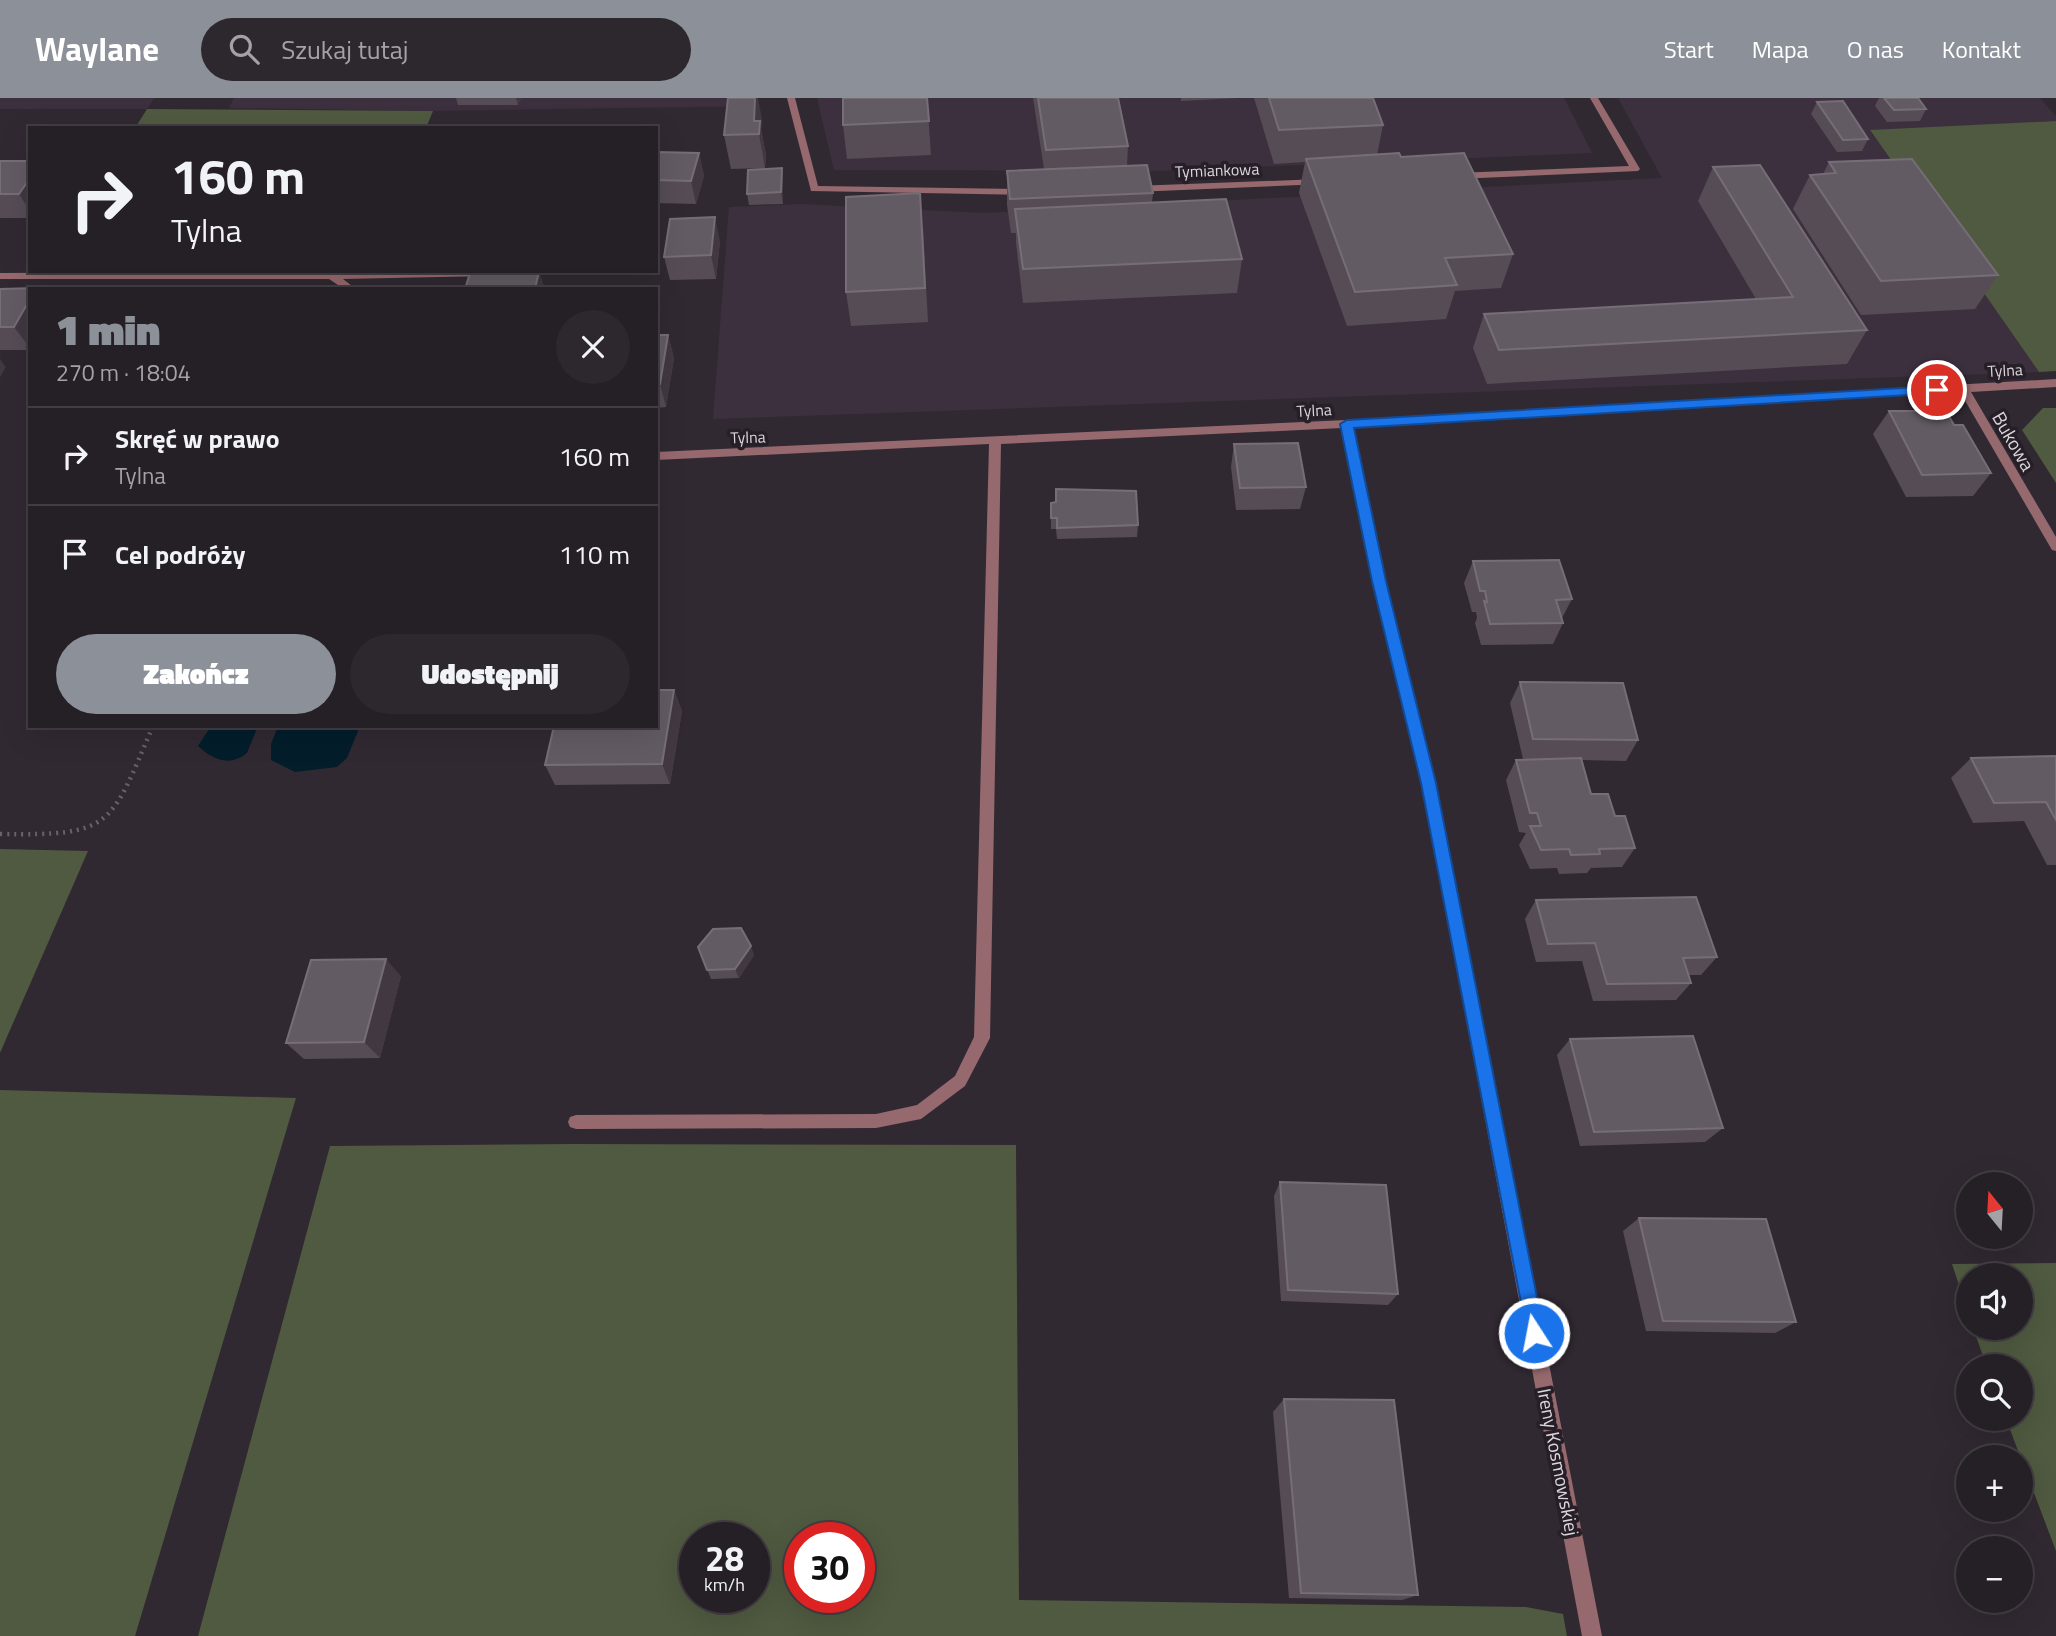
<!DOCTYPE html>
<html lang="pl">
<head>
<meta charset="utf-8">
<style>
	:root { --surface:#251f26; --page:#2d272e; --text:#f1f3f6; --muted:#a3a2a7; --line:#423d43; --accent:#8c9099 }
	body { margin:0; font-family:"Titillium Web",sans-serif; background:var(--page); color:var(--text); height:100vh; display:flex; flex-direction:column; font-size:26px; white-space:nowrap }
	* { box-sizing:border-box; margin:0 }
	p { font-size:23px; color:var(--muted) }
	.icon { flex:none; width:38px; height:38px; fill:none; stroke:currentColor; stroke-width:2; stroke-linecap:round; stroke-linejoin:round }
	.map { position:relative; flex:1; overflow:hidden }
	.drawer { position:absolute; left:28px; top:189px; width:630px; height:441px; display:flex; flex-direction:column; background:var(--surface); border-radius:0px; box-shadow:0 7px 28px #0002,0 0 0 2px var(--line) }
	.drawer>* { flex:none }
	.banner { position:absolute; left:28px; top:28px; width:630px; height:147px; border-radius:0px; box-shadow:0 7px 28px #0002,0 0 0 2px var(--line); background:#251f26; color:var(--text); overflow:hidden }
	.needle { width:46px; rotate:342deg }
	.fabs { position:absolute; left:1956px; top:1074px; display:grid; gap:14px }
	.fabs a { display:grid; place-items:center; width:77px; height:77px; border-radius:50%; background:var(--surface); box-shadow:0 7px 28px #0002,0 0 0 2px var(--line); font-size:35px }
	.speed { position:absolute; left:679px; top:1424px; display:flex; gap:14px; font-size:35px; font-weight:700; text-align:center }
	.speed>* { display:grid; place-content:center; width:91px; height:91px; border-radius:50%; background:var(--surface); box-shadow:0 7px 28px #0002,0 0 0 2px var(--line); line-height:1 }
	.speed small { font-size:18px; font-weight:400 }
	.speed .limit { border:10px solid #d22; background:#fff; color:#111 }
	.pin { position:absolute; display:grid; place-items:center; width:60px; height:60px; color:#fff; margin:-30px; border:4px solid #fff; border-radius:50%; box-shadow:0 2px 7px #0007 }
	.me { position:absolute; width:77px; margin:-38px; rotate:349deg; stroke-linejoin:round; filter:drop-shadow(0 0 5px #0008) }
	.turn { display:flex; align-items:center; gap:24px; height:147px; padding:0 28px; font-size:32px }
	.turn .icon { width:91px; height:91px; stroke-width:2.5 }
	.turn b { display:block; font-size:49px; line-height:60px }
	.round { display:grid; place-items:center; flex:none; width:74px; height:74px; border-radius:37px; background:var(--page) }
	.headline { display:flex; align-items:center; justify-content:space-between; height:119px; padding:0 28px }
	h1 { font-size:42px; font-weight:800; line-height:52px; color:var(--accent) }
	.button { display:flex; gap:14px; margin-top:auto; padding:14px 28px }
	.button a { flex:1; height:80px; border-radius:42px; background:var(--accent); color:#fff; font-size:28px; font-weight:800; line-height:80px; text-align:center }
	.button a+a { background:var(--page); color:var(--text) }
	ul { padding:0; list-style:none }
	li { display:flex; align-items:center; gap:21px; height:98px; padding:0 28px; border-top:2px solid var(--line) }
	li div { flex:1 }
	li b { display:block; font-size:26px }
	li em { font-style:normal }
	header { display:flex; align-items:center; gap:42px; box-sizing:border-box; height:98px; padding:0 35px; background:var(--accent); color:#fff }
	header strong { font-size:33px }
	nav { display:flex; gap:38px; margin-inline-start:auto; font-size:24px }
	.search { width:490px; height:63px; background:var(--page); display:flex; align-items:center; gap:18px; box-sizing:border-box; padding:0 24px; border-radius:38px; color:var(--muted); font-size:26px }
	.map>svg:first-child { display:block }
</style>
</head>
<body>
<header>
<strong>Waylane</strong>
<div class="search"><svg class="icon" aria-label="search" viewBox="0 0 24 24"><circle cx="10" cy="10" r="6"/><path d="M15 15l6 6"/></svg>Szukaj tutaj</div>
<nav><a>Start</a><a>Mapa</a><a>O nas</a><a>Kontakt</a></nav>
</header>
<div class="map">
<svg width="2056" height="1538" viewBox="0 0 2056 1538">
	<rect width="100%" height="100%" fill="#312932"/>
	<g fill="#3c303e">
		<path d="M0 0H154L147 11H0Z"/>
		<path d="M234 0H757L758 8 433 13 229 10Z"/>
		<path d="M817 0H1564L1592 55 1152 73 834 72Z"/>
		<path d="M1618 0H2040L2056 18V23L1870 33 2039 274 713 321 729 109 801 106 983 115 1662 80Z"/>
	</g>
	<g fill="#4f5a40" fill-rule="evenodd">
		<path d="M147 11 433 13 426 30H135Z"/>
		<path d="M2056 23V273L2039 274 1870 32Z"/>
		<path d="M2043 310H2056V385L2022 332Z"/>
		<path d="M0 751 88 753 0 955Z"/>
		<path d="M0 992 296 1000 135 1538H0Z"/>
		<path d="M572 1046 1016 1047 1019 1502 1526 1509 1563 1516 1567 1538H198L330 1048ZM754 1440V1500H695V1440ZM800 1440H859V1500H800Z"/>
		<path d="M2056 1165V1453L2006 1321H2021V1269H1987L1973 1230H2021V1178H1969V1217L1952 1166Z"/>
	</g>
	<g fill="#031d2b">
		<path d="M211 628H258L247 655C230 669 213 662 198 648Z"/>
		<path d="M278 628H360L347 660 337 669 295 674 271 662V646Z"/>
	</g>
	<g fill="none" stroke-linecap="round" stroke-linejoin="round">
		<path stroke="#69626a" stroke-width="4.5" stroke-dasharray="2 5" stroke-linecap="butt" d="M0 736C114 738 110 728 153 628"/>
		<g fill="#96696e" fill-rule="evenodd">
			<path d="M787 0H795L818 88 1026 91 1031 94 1026 97 811 93Z"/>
			<path d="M1590 0H1598L1640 71 1638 73 1456 81 1451 78 1456 75 1629 68Z"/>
			<path d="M1320 81 1323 82V86L1134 94 1129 91 1134 88Z"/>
			<path d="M417 173 492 175 487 178 343 181 356 191H344L329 181H0V175Z"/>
			<path d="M517 173H589L584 176 522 177Z"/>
			<path d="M2056 281V289L1971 294 2056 439V453L2052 452 1960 294 1353 329 1385 483 1436 685 1602 1538H1582L1422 685 1373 483 1342 330 1001 346 990 940 965 988 921 1021 876 1030 576 1031 570 1029 568 1024 570 1019 576 1017 876 1016 917 1007 955 978 974 939 989 346 656 362V354L1347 322Z"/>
		</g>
	</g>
	<g fill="#554c56">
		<path d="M456 0H521L518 7H458Z"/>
		<path d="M927 0 931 57 847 61 843 27Z"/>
		<path d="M1033 0H1118L1128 48 1127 68 1153 95 1152 105 1242 161 1237 195 1023 205 1016 145V135H1011L1007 107V73L1044 71Z"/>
		<path d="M1181 0H1238L1181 3Z"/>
		<path d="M1254 0H1373L1383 27 1377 57 1401 59 1513 156 1501 190 1455 193 1446 221 1347 228 1299 95 1305 64 1274 66Z"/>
		<path d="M1879 0H1918L1926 11 1920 23 1887 24 1875 8Z"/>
		<path d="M1817 4 1868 41 1862 53 1837 54 1811 16Z"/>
		<path d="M762 21 761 31 766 57 765 70 731 71 724 37Z"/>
		<path d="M656 54 699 55 704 78 696 106 656 105Z"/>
		<rect x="0" y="63" width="30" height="57"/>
		<path d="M1829 64 1998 177 1975 211 1861 217 1793 111 1810 77 1823 76Z"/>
		<path d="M1713 69 1867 232 1847 266 1487 286 1473 250 1484 216 1756 201 1698 103Z"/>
		<path d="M782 70 783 82V106L749 107 747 96Z"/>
		<path d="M923 130 928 224 851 228 846 194Z"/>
		<path d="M720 143 716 181 670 182 664 159Z"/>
		<path d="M36 190 37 191H30V252H0V191Z"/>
		<path d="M656 237H668L674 260 666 309 656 310Z"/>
		<path d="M1889 313 1991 375 1973 398 1906 399 1873 336Z"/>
		<path d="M1234 346 1306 389 1300 411 1236 412 1231 369Z"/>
		<path d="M1051 405 1138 427 1137 439 1057 441 1056 431H1051Z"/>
		<path d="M1473 463 1572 501 1562 520 1563 525 1553 546 1481 547 1475 525 1477 520 1476 514H1472L1464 485Z"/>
		<path d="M1520 584 1638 642 1626 663 1582 662 1591 696 1615 718 1635 750 1622 769 1591 770 1587 775 1559 776 1557 770 1530 771 1519 747 1526 735 1519 734 1506 682 1516 662 1540 661H1523L1510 605Z"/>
		<path d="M674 592 682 613 670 686 555 687 545 667Z"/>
		<path d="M2056 658V767H2047L2024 723 1973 725 1951 680 1971 660Z"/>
		<path d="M1536 802 1717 859 1701 877H1689L1691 885 1676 902 1593 903 1582 863 1536 864 1525 821Z"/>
		<path d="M698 849 754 857 739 880 711 881Z"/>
		<path d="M401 878 380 960 304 961 286 945Z"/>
		<path d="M1570 941 1723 1030 1705 1044 1580 1048 1557 957Z"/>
		<path d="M1280 1084 1398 1196 1388 1207 1281 1203 1274 1098Z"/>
		<path d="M1639 1120 1796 1224 1775 1235 1646 1233 1623 1133Z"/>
		<path d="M1284 1301 1418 1497 1402 1502 1289 1500 1273 1314Z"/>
	</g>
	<g fill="#413842">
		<path d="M516 0H521L518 7Z"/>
		<path d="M754 0H758L762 21 761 31 766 57 765 70 759 36 754 23Z"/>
		<path d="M699 55 704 78 696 106 691 83Z"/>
		<path d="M782 70 783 82V106L781 94Z"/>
		<path d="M30 80V113L19 96Z"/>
		<path d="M715 119 720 143 716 181 711 157Z"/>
		<path d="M539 173 545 191H535Z"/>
		<path d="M30 201V250L14 229Z"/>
		<path d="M668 237 674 260 666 309 660 286Z"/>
		<path d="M0 261 6 269 0 279Z"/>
		<path d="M674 592 682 613 670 686 662 666Z"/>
		<path d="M751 848 754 857 739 880 735 871Z"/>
		<path d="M386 861 401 878 380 960 364 944Z"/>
	</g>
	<g fill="#635b64" stroke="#766e77" stroke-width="2">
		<path d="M728 0H755L754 23H760L759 36 724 37Z"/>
		<path d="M843 0H927L929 23 843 27Z"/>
		<path d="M1038 0H1118L1128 48 1046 52Z"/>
		<path d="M1269 0H1373L1383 27 1279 32Z"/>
		<path d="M1884 0H1918L1926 11 1894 12Z"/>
		<path d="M1843 3 1868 41 1843 42 1817 4Z"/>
		<path d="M656 54 699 55 691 83 656 82Z"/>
		<path d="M1399 55 1401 59 1464 55 1513 156 1445 160 1457 187 1355 194 1306 61Z"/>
		<path d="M1912 61 1998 177 1881 183 1810 77 1836 75 1829 64Z"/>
		<path d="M0 63H30V80L19 96H0Z"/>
		<path d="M1147 67 1153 95 1010 101 1007 73Z"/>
		<path d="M1760 67 1867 232 1499 252 1484 216 1793 199 1713 69Z"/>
		<path d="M782 70 781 94 747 96 748 72Z"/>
		<path d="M920 95 925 190 846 194V99Z"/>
		<path d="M1226 101 1242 161 1023 171 1015 111Z"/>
		<path d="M715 119 711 157 664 159 670 121Z"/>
		<path d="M539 173 535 191H465L470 175Z"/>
		<path d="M36 190V191H30V201L14 229H0V191Z"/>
		<path d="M656 237H668L660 286H656Z"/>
		<path d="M1889 313H1946L1954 327H1963L1991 375 1922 377Z"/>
		<path d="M1298 345 1306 389 1240 390 1234 346Z"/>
		<path d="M1056 391 1136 393 1138 427 1057 430V420H1051V405L1056 404Z"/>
		<path d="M1559 462 1572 501 1556 502 1563 525 1490 526 1484 503 1487 504 1485 493H1480L1473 463Z"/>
		<path d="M1520 584 1623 585 1638 642 1533 641Z"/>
		<path d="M656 592H674L662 666 545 667 554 628H656Z"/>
		<path d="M2056 658V722L2046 704 1994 705 1971 660Z"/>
		<path d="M1581 660 1591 696H1608L1615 718H1625L1635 750 1599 751 1600 756 1571 757 1569 751 1541 752 1530 728H1541L1537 715H1530L1516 662Z"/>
		<path d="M1696 799 1717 859 1683 860 1691 885 1607 886 1595 845 1548 846 1536 802Z"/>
		<path d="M741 830 751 848 735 871 707 872 698 849 713 831Z"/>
		<path d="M386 861 364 944 286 945 311 862Z"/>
		<path d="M1693 938 1723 1030 1594 1034 1570 941Z"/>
		<path d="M1280 1084 1386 1087 1398 1196 1288 1192Z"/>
		<path d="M1639 1120 1766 1121 1796 1224 1663 1223Z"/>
		<path d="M1284 1301 1394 1302 1418 1497 1301 1495Z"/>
	</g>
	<path fill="#1a73e8" stroke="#114b97" stroke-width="2" d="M1937 288 1943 292 1942 295 1354 330 1386 483 1436 685 1544 1235 1541 1241 1534 1244 1528 1241 1421 685 1372 483 1340 326 1347 322Z"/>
	<g text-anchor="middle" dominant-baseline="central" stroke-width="7" stroke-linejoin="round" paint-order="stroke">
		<g font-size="16" fill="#dbd6dc" stroke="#271f28">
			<text transform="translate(1217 72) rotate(-2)">Tymiankowa</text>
			<text transform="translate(2005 272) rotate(-3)">Tylna</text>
			<text transform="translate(1314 312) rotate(-3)">Tylna</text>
			<text transform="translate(748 339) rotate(-2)">Tylna</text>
		</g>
		<g font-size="19" fill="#dbd6dc" stroke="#271f28">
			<text transform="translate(2014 343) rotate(60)">Bukowa</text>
			<text transform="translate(1559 1364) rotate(79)">Ireny Kosmowskiej</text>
		</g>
	</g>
</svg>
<div class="fabs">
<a><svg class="needle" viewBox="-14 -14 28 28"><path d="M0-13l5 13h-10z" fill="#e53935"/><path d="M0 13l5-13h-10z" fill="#a3a2a7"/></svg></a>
<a><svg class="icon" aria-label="sound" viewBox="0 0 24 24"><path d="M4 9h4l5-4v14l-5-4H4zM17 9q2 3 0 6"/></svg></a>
<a><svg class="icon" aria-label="search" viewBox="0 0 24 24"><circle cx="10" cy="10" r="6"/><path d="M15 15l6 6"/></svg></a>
<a>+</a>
<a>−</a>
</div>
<div class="speed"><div>28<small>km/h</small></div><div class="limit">30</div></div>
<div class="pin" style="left:1937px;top:292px;background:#d93025"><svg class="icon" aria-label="arrive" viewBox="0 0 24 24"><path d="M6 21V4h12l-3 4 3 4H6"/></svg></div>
<svg class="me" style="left:1534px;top:1235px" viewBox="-20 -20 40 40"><circle r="17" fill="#1a73e8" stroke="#fff" stroke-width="3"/><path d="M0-11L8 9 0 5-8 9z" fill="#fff"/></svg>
<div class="banner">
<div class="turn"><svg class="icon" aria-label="right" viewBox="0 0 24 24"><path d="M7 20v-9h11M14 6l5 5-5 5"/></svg><div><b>160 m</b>Tylna</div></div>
</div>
<section class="drawer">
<div class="headline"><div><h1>1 min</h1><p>270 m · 18:04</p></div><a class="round"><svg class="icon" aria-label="close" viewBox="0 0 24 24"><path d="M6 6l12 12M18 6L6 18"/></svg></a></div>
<ul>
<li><svg class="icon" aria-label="right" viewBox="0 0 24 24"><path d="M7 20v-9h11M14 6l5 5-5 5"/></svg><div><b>Skręć w prawo</b><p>Tylna</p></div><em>160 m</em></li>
<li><svg class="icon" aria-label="arrive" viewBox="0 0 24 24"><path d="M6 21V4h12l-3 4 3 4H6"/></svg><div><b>Cel podróży</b></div><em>110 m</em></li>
</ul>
<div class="button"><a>Zakończ</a><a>Udostępnij</a></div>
</section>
</div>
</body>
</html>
